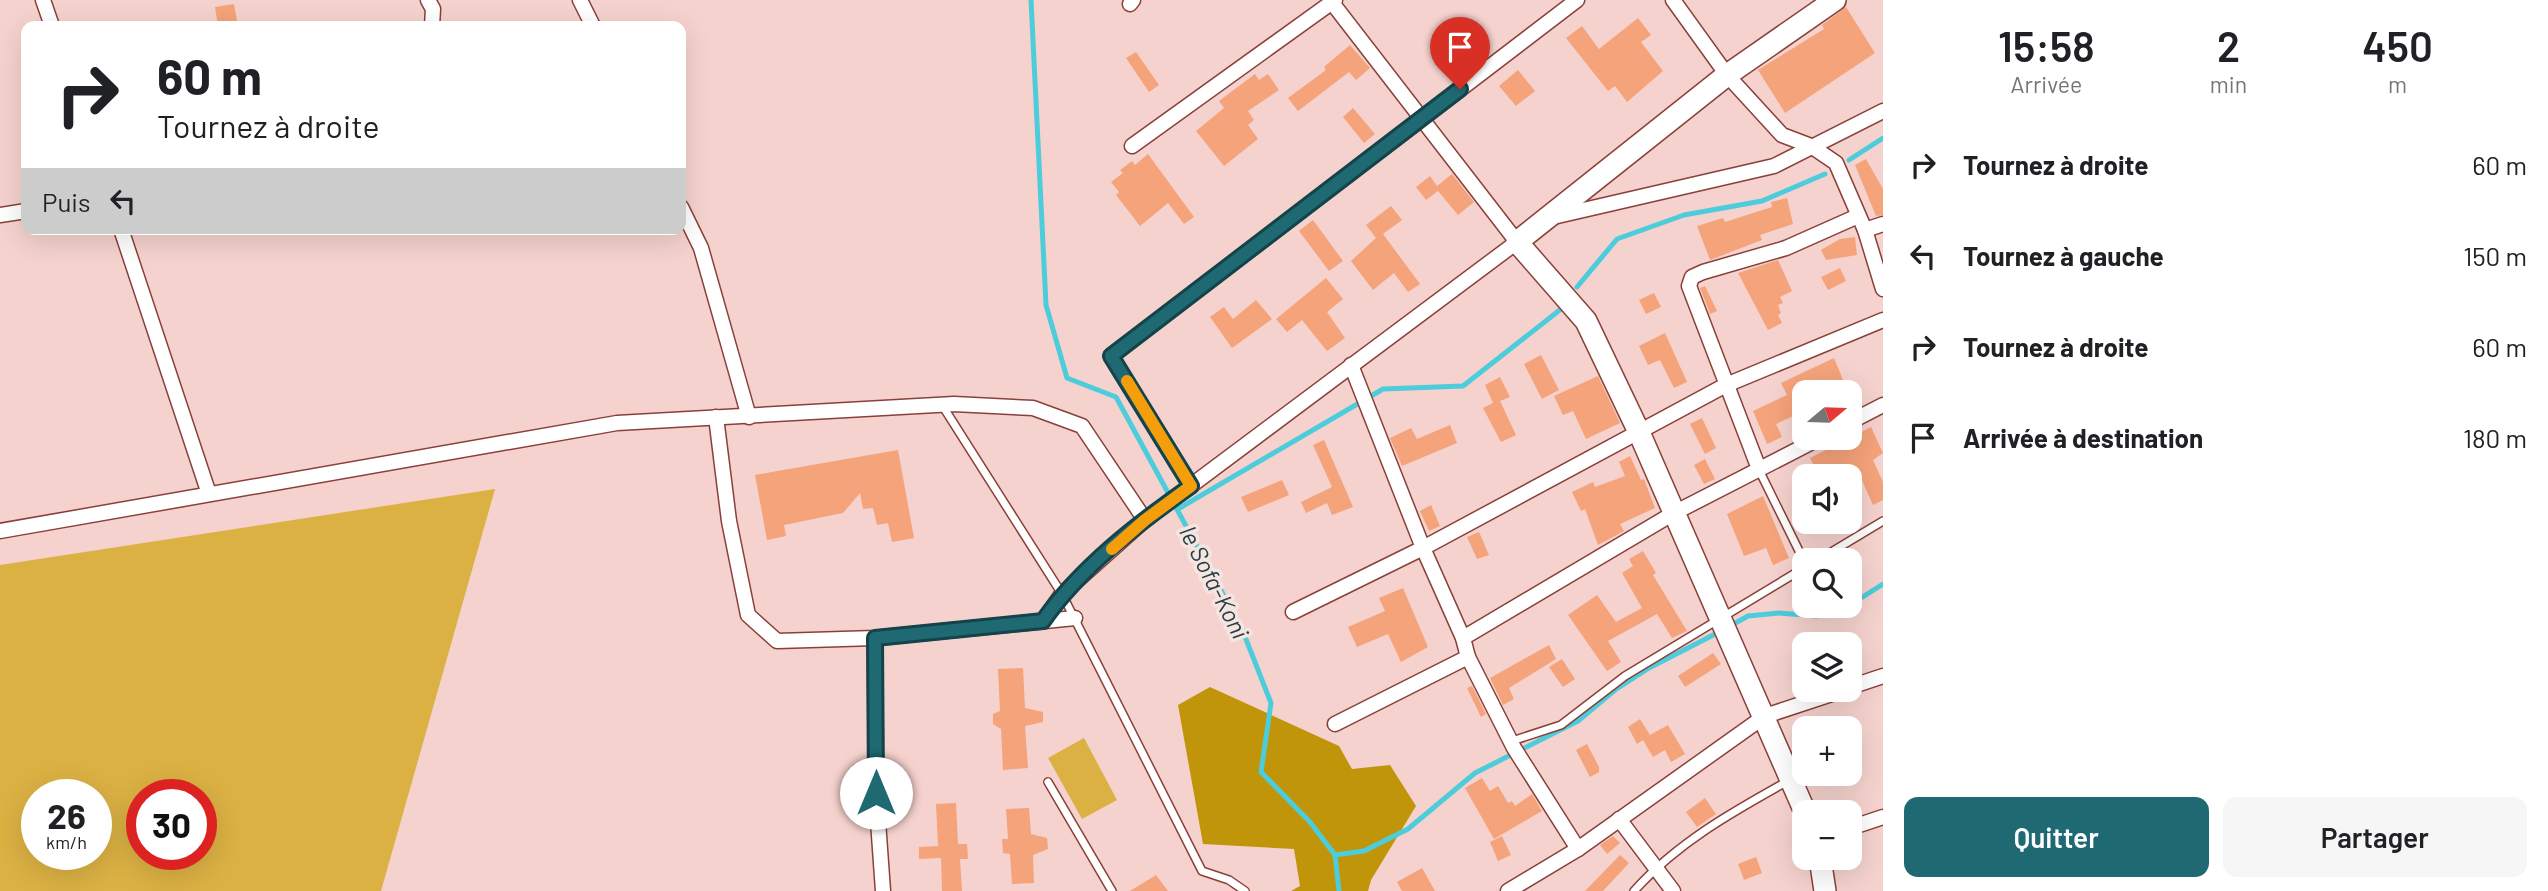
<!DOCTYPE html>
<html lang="fr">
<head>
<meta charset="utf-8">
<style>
	:root { --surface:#fff; --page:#f6f6f6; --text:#202124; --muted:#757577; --accent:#1f6973 }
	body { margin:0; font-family:Barlow,sans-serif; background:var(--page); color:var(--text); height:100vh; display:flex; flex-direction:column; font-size:26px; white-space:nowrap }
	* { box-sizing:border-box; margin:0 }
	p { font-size:23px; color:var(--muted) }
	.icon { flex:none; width:38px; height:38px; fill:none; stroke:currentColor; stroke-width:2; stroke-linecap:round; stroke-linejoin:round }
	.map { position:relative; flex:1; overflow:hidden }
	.side { display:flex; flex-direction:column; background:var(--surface); width:665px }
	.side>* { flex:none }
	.top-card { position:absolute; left:21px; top:21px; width:665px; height:214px; border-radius:14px; box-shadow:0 7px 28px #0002; background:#fff; color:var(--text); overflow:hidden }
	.needle { width:46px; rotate:71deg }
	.controls { position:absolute; left:1792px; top:380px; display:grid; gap:14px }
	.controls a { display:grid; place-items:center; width:70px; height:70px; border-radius:14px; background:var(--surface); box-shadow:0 7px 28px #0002; font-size:35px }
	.speed { position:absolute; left:21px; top:779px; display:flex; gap:14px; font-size:35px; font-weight:700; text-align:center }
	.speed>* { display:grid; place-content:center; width:91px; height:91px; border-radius:50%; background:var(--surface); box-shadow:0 7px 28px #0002; line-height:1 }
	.speed small { font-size:18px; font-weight:400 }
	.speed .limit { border:10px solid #d22; background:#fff; color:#111 }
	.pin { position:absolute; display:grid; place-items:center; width:60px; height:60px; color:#fff; margin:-72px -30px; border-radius:50% 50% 50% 0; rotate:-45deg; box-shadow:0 0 7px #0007 }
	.pin .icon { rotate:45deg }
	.me { position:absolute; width:77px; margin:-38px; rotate:0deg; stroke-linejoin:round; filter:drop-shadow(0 0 5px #0008) }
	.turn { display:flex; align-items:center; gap:24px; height:147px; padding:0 21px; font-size:32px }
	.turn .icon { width:91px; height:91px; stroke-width:2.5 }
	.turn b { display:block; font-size:49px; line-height:60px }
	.then { display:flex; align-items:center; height:66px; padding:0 21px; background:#0003; gap:14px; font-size:26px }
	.eta { display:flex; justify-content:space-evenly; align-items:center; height:119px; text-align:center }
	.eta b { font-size:42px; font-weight:600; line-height:49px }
	.button { display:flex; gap:14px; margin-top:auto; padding:14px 21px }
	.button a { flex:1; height:80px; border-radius:14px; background:var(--accent); color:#fff; font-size:28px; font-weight:600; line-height:80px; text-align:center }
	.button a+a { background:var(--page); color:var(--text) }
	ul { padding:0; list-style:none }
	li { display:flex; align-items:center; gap:21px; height:91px; padding:0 21px }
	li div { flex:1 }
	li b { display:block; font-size:26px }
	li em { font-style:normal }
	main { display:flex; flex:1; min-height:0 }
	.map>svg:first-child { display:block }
</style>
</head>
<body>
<main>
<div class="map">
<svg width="1883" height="891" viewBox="0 0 1883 891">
	<rect width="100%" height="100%" fill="#f5d2cd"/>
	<g fill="#dbb143" fill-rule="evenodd">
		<path d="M495 489 381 891H0V565ZM37 794H96V854H37ZM142 794H201V854H142Z"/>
		<path d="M1084 738 1117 800 1082 819 1048 758Z"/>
	</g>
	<path fill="#c0950a" d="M1210 687 1339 746 1352 769 1390 765 1416 806 1371 880 1368 891H1291L1300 886 1294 849 1203 844 1178 705Z"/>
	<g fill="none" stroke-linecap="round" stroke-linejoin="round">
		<g stroke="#4dccdc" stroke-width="5">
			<path d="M1031 0 1046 305 1067 378 1116 397 1242 629 1271 703 1261 772 1310 822 1335 855 1339 891"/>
			<path d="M1849 160 1883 138"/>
			<path d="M1577 287 1617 239 1684 215 1762 201 1825 174"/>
			<path d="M1178 509 1383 389 1463 386 1561 309"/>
			<path d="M1850 605 1883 584"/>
			<path d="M1730 626 1748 616 1779 613 1816 616 1848 606"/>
			<path d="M1335 855 1364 851 1408 829 1475 773 1578 721 1615 690 1649 668 1721 631"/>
		</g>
	</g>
	<g fill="#f5a37a">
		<path d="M234 4 238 26H218L215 7Z"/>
		<path d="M1846 7 1875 53 1785 113 1758 70 1824 29 1822 25Z"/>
		<path d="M1638 18 1651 35 1641 42 1663 71 1627 102 1615 86 1608 91 1566 38 1582 26 1599 49Z"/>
		<path d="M1350 45 1370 68 1356 80 1349 72 1298 111 1288 98 1326 70 1324 67Z"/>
		<path d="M1136 52 1159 85 1149 92 1126 58Z"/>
		<path d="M1518 70 1535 91 1516 106 1499 86Z"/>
		<path d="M1255 74 1259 80 1268 74 1279 90 1248 111 1254 120 1248 125 1258 139 1224 166 1196 131 1224 108 1219 101Z"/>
		<path d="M1353 108 1375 134 1364 143 1343 117Z"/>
		<path d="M1148 154 1194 217 1184 224 1168 203 1140 226 1116 195 1119 192 1111 182 1123 173 1120 170 1132 161 1135 165Z"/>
		<path d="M1866 159 1883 189V215L1876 216 1855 165Z"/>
		<path d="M1452 174 1474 202 1458 215 1438 191 1426 200 1416 187 1430 176 1437 186Z"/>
		<path d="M1787 198 1793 224 1760 235 1762 240 1710 260 1697 226 1723 218 1725 222 1772 207 1771 202Z"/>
		<path d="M1391 206 1402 220 1383 234 1420 284 1408 292 1394 273 1373 290 1351 261 1376 238 1366 225Z"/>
		<path d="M1313 220 1343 261 1329 271 1299 231Z"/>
		<path d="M1855 237 1857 255 1826 260 1821 250 1840 239Z"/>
		<path d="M1778 260 1792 291 1780 297 1783 303 1778 305 1781 313 1778 315 1782 323 1768 330 1738 273Z"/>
		<path d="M1840 268 1846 281 1828 290 1821 277Z"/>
		<path d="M1326 278 1343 299 1327 312 1345 338 1327 351 1302 320 1287 332 1276 319Z"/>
		<path d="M1705 286 1717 311 1710 314 1700 288Z"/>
		<path d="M1654 293 1661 307 1646 314 1639 300Z"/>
		<path d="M1256 300 1272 319 1232 348 1210 317 1224 307 1233 319Z"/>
		<path d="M1665 333 1687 382 1674 388 1660 360 1648 365 1639 346Z"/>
		<path d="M1541 355 1559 390 1542 399 1524 364Z"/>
		<path d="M1834 358 1848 392H1804V411L1776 424 1782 437 1767 444 1753 411 1787 395 1781 383Z"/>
		<path d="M1598 376 1620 423 1586 439 1573 411 1563 415 1554 396Z"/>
		<path d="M1500 377 1510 397 1500 401 1516 435 1501 442 1483 408 1493 403 1485 385Z"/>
		<path d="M1702 418 1716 448 1705 454 1690 424Z"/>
		<path d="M1450 425 1457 443 1402 466 1390 438 1411 428 1417 439Z"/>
		<path d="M1871 427 1883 453 1873 460 1883 482V500L1873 505 1860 476H1819L1810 458Z"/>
		<path d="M1324 440 1353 507 1332 515 1327 503 1306 513 1301 502 1332 487 1313 445Z"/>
		<path d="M898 450 914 538 892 542 888 523 877 525 873 508 863 509 860 493 843 513 784 525 786 536 767 540 755 475Z"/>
		<path d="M1630 456 1641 480 1644 479 1655 508 1620 524 1624 531 1598 545 1585 509 1581 511 1572 492 1593 482 1595 487 1625 476 1619 462Z"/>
		<path d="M1705 459 1715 479 1704 484 1694 465Z"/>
		<path d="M1282 480 1289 495 1248 512 1241 497Z"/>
		<path d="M1763 496 1789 558 1773 565 1766 548 1744 556 1727 514Z"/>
		<path d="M1431 505 1440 526 1429 531 1420 511Z"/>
		<path d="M1479 532 1489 555 1477 559 1467 537Z"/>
		<path d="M1643 551 1656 573 1653 575 1687 631 1672 638 1657 614 1608 641 1621 662 1607 671 1568 615 1597 595 1616 622 1642 608 1622 573 1633 566 1629 559Z"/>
		<path d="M1403 588 1428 647 1401 662 1388 634 1357 647 1348 627 1385 611 1379 598Z"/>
		<path d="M1549 645 1556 659 1509 688 1514 699 1503 705 1490 678Z"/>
		<path d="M1713 653 1721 664 1685 687 1678 676Z"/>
		<path d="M1562 659 1575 679 1563 687 1549 667Z"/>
		<path d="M1023 668 1025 708 1043 712V722L1025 726 1028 768 1003 770 1001 729 993 724V714L1000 711 998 669Z"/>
		<path d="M1472 686 1486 714 1481 717 1467 688Z"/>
		<path d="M1640 719 1650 735 1668 725 1685 754 1671 762 1665 750 1653 757 1643 740 1637 744 1628 727Z"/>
		<path d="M1587 744 1599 767V772L1590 777 1576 750Z"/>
		<path d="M1482 778 1490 791 1498 786 1508 803 1512 801 1515 806 1532 794 1542 811 1494 839 1465 788Z"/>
		<path d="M1705 798 1716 814 1697 827 1686 812Z"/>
		<path d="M956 803 958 844H967L968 859H960L962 891H942L941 858 919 859V847L938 846 936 804Z"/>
		<path d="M1029 808 1031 834 1047 838 1048 849 1033 855 1034 883 1012 884 1010 854 1003 853 1002 839H1008L1006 809Z"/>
		<path d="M1502 836 1511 855 1498 861 1490 842Z"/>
		<path d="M1613 836 1620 843 1607 854 1600 845Z"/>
		<path d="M1620 855 1629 863 1603 891H1585Z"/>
		<path d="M1756 857 1762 873 1744 880 1738 864Z"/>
		<path d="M1422 868 1435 891H1402L1397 882Z"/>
		<path d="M1156 875 1168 891H1130Z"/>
	</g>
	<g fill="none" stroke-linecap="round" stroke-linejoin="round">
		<g stroke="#8a4039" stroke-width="10">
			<g id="lane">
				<path d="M942 405 1062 594 1202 871 1229 880 1245 891"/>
				<path d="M1759 470 1804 561"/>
				<path d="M1818 560 1883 521"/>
				<path d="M1512 741 1561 725 1625 676 1804 568"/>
				<path d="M1048 782 1112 891"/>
				<path d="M1634 891C1677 843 1732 812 1788 781"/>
			</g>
		</g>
		<g stroke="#8a4039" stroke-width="17">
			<g id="street">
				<path d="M43 0 52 26"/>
				<path d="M428 0 433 9 432 26"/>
				<path d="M580 0 593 26"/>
				<path d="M1673 0 1727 75 1782 135 1811 146 1836 163 1865 230 1883 289"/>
				<path d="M1130 4 1133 0"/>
				<path d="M1132 146 1335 0"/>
				<path d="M681 207 701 248 749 417"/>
				<path d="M0 215 26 211"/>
				<path d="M1553 217 1774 166 1883 111"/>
				<path d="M121 229 209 494"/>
				<path d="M1865 230 1883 224"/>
				<path d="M1351 365 1423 548 1463 638 1468 657 1514 748 1578 849"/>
				<path d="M716 417 729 521 748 615 777 641 875 638 1075 618"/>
				<path d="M1850 422 1883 405"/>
				<path d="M1759 469 1689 286 1692 277 1703 272 1786 248 1858 216"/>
				<path d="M1191 486 1111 356 1577 0"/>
				<path d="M0 531 617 423 954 404 1033 408 1082 426 1145 520"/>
				<path d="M1293 612 1423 548 1726 385 1883 320"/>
				<path d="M1043 621 1062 594 1145 520 1517 242 1330 0"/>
				<path d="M875 638 876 793 883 891"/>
				<path d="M1463 638 1674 513 1820 438"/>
				<path d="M1850 687 1883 676"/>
				<path d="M1335 724 1468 657"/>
				<path d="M1619 819 1673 891"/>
				<path d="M1850 828 1883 817"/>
				<path d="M1508 891 1578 849 1765 716 1844 690"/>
			</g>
		</g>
		<g stroke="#8a4039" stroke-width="24">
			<g id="secondary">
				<path d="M1805 812 1638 430 1586 321 1517 242 1727 75 1835 0"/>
				<path d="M1820 858 1825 891"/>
			</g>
		</g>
		<use href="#lane" stroke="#fff" stroke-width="7"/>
		<use href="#street" stroke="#fff" stroke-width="14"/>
		<use href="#secondary" stroke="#fff" stroke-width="21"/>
	</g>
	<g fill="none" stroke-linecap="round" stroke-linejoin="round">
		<g stroke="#14444b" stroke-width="18">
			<path id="route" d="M876 793 875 638 1043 621C1081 567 1137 524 1191 486L1111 356 1460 89"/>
		</g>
		<use href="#route" stroke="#1f6973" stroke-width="12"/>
		<path stroke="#f59e0b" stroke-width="12" d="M1112 549 1145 520 1191 486 1127 381"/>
	</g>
	<g text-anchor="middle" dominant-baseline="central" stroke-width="7" stroke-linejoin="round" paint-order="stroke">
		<g font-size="24" font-style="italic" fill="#254044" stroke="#f6e4e1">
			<text transform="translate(1215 582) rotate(63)">le Sofa-Koni</text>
		</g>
	</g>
</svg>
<div class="controls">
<a><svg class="needle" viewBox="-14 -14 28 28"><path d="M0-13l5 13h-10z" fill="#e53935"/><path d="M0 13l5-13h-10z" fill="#757577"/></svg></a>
<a><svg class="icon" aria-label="sound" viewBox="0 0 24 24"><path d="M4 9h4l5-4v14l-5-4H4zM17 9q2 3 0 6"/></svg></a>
<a><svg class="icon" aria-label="search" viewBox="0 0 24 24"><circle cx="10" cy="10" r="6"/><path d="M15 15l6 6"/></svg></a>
<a><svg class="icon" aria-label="layers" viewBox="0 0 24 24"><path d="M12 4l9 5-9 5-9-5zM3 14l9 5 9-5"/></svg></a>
<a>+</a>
<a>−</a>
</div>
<div class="speed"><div>26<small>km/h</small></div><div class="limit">30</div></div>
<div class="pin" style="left:1460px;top:89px;background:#d93025"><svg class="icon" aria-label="arrive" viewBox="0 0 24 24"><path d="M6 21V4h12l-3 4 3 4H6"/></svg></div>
<svg class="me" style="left:876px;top:793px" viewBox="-20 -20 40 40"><circle r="19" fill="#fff"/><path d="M0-13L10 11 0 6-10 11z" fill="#1f6973"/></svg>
<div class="top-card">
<div class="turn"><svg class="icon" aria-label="right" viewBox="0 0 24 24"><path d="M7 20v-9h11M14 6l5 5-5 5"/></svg><div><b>60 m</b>Tournez à droite</div></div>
<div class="then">Puis<svg class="icon" aria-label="left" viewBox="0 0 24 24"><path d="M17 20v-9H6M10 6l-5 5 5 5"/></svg></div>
</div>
</div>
<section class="side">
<div class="eta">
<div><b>15:58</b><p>Arrivée</p></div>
<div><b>2</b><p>min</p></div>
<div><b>450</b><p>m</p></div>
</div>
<ul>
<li><svg class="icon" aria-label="right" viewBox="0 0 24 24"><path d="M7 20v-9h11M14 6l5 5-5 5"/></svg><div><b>Tournez à droite</b></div><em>60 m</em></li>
<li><svg class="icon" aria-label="left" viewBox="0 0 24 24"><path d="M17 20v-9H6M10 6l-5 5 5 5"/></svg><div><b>Tournez à gauche</b></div><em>150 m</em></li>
<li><svg class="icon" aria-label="right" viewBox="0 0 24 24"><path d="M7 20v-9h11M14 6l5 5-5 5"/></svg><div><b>Tournez à droite</b></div><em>60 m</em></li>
<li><svg class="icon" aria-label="arrive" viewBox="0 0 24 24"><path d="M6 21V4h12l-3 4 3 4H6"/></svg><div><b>Arrivée à destination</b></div><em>180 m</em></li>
</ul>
<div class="button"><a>Quitter</a><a>Partager</a></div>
</section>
</main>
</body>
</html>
